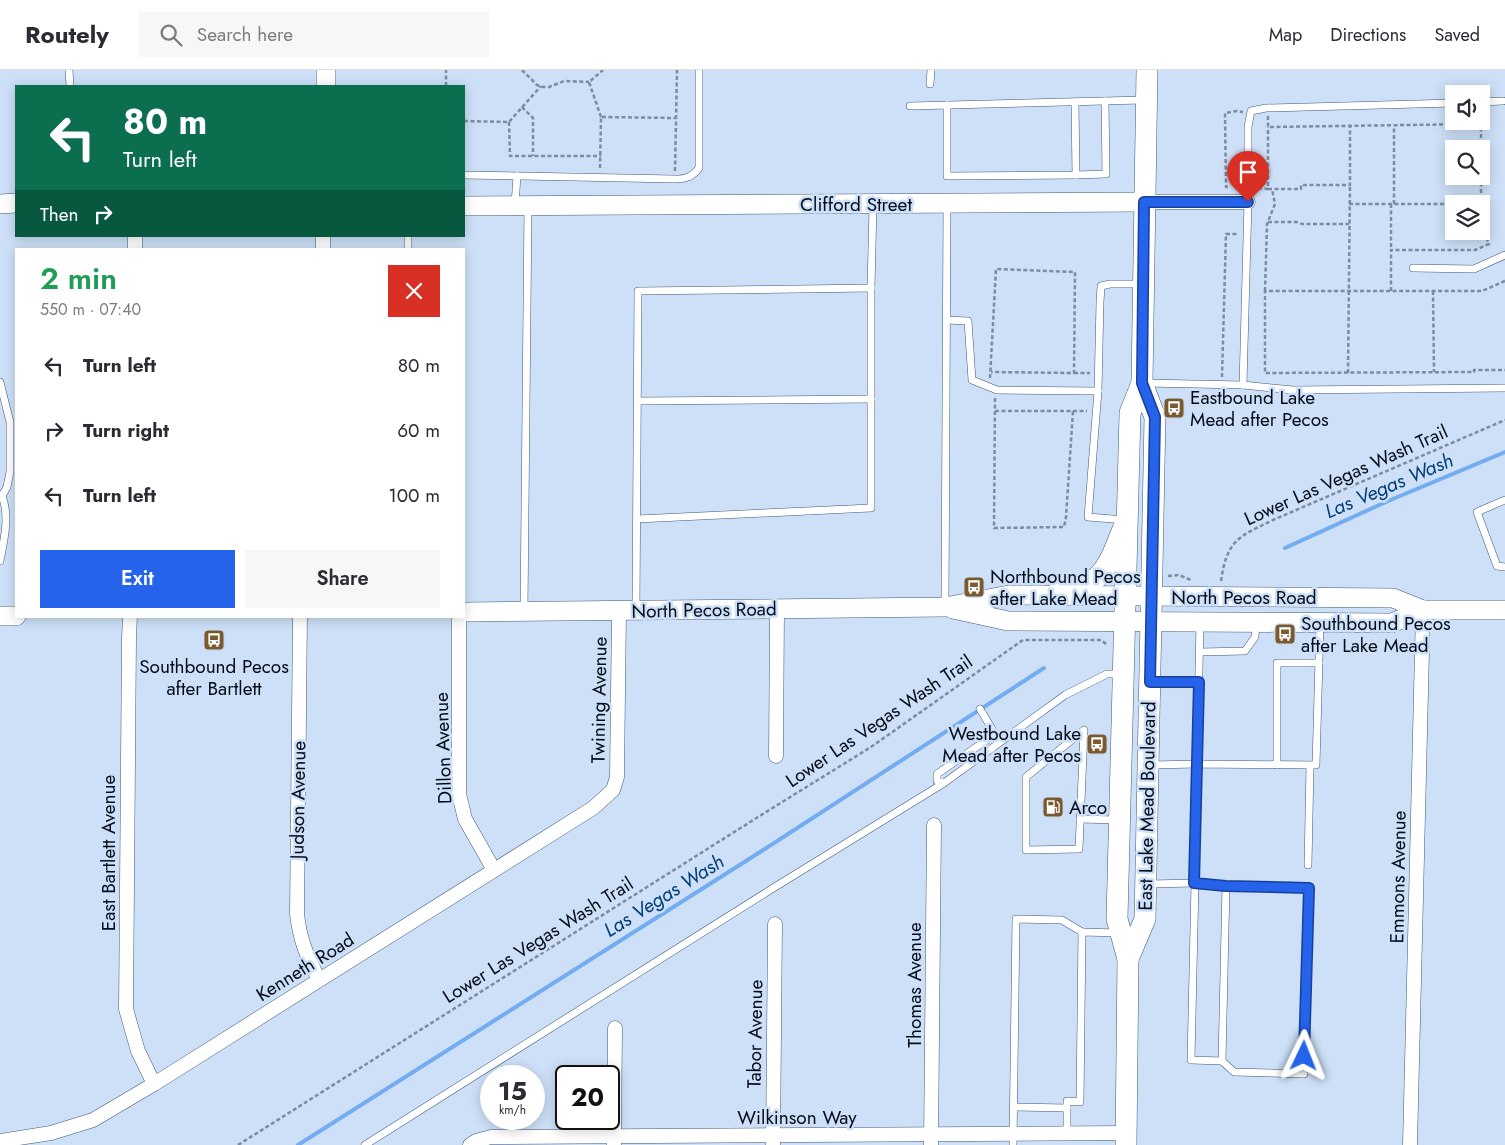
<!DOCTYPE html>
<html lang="en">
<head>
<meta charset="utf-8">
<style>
	:root { --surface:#fff; --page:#f7f7f7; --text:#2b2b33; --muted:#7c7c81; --line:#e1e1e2; --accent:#2563eb }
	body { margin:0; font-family:Jost,sans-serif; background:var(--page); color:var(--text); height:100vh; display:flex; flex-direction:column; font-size:19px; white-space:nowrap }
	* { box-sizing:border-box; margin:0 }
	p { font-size:16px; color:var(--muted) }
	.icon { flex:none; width:28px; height:28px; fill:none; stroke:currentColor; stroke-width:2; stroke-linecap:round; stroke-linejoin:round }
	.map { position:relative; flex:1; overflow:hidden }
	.details { position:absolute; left:15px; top:178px; width:450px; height:370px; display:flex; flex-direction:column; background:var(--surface); border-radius:0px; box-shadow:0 2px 12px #0003 }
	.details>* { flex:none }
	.guide { position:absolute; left:15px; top:15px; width:450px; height:152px; border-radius:0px; box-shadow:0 2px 12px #0003; background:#0b6e4f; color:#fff; overflow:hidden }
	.buttons { position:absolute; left:1445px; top:15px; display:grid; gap:10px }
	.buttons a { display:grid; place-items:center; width:45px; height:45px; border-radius:0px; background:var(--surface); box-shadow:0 2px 12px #0003; font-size:25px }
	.speed { position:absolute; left:480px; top:995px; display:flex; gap:10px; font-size:25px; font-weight:700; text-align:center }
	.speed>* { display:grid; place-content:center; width:65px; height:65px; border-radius:50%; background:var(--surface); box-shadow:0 2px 12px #0003; line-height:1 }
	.speed small { font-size:12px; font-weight:400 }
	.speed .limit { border:2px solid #111; border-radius:8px; background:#fff; color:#111 }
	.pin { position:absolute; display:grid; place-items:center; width:42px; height:42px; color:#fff; margin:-51px -21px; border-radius:50% 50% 50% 0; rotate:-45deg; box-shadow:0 0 5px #0007 }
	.pin .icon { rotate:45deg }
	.me { position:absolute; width:55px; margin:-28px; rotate:2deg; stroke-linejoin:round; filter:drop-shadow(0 0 4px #0008) }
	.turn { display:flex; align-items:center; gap:18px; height:105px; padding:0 25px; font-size:22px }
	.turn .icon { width:65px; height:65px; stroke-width:2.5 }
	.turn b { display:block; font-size:35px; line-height:42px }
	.then { display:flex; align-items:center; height:48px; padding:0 25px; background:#0003; gap:10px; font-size:19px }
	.round { display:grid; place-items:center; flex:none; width:52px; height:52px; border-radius:0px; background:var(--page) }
	.overview { display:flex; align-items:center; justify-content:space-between; height:85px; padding:0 25px }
	h1 { font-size:30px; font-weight:600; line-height:38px; color:#1e9e55 }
	.action { display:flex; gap:10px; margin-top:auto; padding:10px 25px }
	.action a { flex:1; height:58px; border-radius:0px; background:var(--accent); color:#fff; font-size:20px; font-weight:600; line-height:58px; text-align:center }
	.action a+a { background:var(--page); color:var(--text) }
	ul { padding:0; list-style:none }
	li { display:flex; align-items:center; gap:15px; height:65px; padding:0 25px }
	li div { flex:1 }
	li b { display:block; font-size:19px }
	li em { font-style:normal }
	header { display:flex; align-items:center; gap:30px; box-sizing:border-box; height:70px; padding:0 25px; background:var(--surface); border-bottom:1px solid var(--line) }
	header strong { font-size:24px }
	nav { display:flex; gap:28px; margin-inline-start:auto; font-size:18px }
	.search { width:350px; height:45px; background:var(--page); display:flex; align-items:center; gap:12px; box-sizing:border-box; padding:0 18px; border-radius:0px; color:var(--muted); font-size:19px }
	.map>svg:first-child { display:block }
</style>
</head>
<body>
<header>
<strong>Routely</strong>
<div class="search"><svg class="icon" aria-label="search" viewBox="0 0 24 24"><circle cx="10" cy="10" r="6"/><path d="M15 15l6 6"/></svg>Search here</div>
<nav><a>Map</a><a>Directions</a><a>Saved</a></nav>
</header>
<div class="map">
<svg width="1505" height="1075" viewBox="0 0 1505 1075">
	<rect width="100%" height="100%" fill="#cde0f8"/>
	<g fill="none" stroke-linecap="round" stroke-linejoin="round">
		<g stroke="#74acf0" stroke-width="4">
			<path d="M1285 478 1388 431 1505 382"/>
			<path d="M298 1075 757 784 1044 598"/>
		</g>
		<g stroke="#3d597b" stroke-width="8">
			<g id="lane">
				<path d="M69 0 70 16"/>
				<path d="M930 14 931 0"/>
				<path d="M1481 32 1503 31"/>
				<path d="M947 35V106L1076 105 1075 32"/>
				<path d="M910 36 1143 30"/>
				<path d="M464 105 675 109C686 109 692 107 699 98V0"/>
				<path d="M1076 105 1106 104 1105 31"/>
				<path d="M515 135 517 106"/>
				<path d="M408 179V166"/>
				<path d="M1413 198 1474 199 1505 185"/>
				<path d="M946 250 968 251 972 310 997 320 1098 321"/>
				<path d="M0 312 10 352V402L7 417 2 426"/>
				<path d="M1145 313 1243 315 1293 320 1505 318"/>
				<path d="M1243 315 1248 132V57L1251 41 1266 38 1454 33"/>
				<path d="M638 331 871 329"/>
				<path d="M0 425 2 426C10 446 4 470 0 491"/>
				<path d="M1505 430 1477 442 1497 496 1505 497"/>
				<path d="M637 449 871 438V218L873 135"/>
				<path d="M1125 450 1088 447 1098 321 1100 232 1101 216 1110 214H1141"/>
				<path d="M945 537 947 135"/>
				<path d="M636 540 638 221 871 218"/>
				<path d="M524 541 528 136"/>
				<path d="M1200 582 1245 581 1255 567 1256 553"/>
				<path d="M1152 612 1199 613"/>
				<path d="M980 639 992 659 991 667 937 704V711L944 713 1065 625 1107 604H1120"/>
				<path d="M1084 660 1079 779 1026 780V707Z"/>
				<path d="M1152 695 1197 694 1200 553"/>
				<path d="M1277 695V593H1319"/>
				<path d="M1080 749 1116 750"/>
				<path d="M1308 795 1310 696"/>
				<path d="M1195 813 1226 816 1222 991 1191 990Z"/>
				<path d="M1149 814 1195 813 1197 694 1316 695 1320 554"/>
				<path d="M1222 991 1234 1002 1304 1004 1309 818 1226 816"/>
				<path d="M1014 1037 1067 1038"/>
				<path d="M1067 1064V1031L1080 1032 1082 862 1119 863"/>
				<path d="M365 1075 770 820 944 713"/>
				<path d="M1013 1075 1016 849 1062 850 1082 862"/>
			</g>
		</g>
		<g stroke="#3d597b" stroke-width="15">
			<g id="street">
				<path d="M1144 132H1248"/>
				<path d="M135 179V166"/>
				<path d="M323 179V166"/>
				<path d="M130 546 129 568 126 939 138 981 154 1014"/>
				<path d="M300 546 297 844C300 871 307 886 319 910"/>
				<path d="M459 546V724L465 749 494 800"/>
				<path d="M776 686 777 539"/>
				<path d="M0 1071 51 1063 93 1050 154 1014 593 738 613 720 617 707 619 540"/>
				<path d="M614 1074 615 958"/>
				<path d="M773 1074 775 854"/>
				<path d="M470 1075 476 1071 491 1067 1126 1063"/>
				<path d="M931 1075 934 755"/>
				<path d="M1410 1075 1423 540"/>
			</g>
		</g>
		<g stroke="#3d597b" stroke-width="20">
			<g id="secondary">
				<path d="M326 16V0"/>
				<path d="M0 134 16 133"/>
				<path d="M464 136 1144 132"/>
				<path d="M953 539 1008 551 1392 553 1423 540H1505"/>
				<path d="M464 542 945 537 1009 525 1393 528 1423 540"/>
				<path d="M0 546H16"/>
			</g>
		</g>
		<g stroke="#3d597b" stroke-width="22">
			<g id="primary">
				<path d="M1054 525C1067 521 1082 518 1094 510 1109 499 1116 476 1123 459"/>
				<path d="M1128 889 1145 849 1155 347 1142 313"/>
				<path d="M1126 1075 1128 889 1117 849 1130 343 1142 313 1147 0"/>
			</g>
		</g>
		<g stroke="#7c8b9e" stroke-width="2.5" stroke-dasharray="4 2.5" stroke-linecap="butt">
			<path d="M522 0 537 15 543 17H549L564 11 589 12"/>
			<path d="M446 16V0"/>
			<path d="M522 37 533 48V86"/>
			<path d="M1268 46V57L1478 54V51"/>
			<path d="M601 47 589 12 603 0"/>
			<path d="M464 51 509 52 541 16"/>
			<path d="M509 52 510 86H601"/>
			<path d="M1478 54H1481V79"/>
			<path d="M600 98 601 47 676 48"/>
			<path d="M675 101 677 0"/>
			<path d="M1481 106V134"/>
			<path d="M1228 117H1226L1225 43 1237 41 1243 42"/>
			<path d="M1258 118 1268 119V57"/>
			<path d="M1268 119H1301V115H1350V56"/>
			<path d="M1349 134H1454"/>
			<path d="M1391 134V180"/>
			<path d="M1394 134V56"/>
			<path d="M1268 152H1298L1302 154H1349"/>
			<path d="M1505 211 1482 221H1265V303L1474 302V300H1505"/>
			<path d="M1265 221 1267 154 1275 134 1272 119"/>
			<path d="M1391 221V180H1475L1489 174 1481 155"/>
			<path d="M1433 221 1434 302"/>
			<path d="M1074 303H1090"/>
			<path d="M1348 303 1350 115"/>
			<path d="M1222 307 1226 164H1238"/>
			<path d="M990 308 996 199 1075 202 1074 303 991 302"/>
			<path d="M995 328 994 458 1064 457 1066 447 1073 341"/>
			<path d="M995 341H1087"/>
			<path d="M1168 506 1179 505 1191 510"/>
			<path d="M1221 511C1227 470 1238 467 1273 450L1505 350"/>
			<path d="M238 1075 758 747 871 677 1023 570H1101L1106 574"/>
		</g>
		<use href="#lane" stroke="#fff" stroke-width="7"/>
		<use href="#street" stroke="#fff" stroke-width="14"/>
		<use href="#secondary" stroke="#fff" stroke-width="19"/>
		<use href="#primary" stroke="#fff" stroke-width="21"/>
	</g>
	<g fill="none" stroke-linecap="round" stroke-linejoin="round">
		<g stroke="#184099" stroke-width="12">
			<path id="route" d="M1248 132H1144L1142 313 1155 347 1150 612H1199L1194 813 1226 816 1309 818 1304 986"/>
		</g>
		<use href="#route" stroke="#2563eb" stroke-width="9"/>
	</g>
	<defs>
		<g id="bus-square" transform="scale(1.125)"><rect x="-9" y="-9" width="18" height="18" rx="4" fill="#795a2f" stroke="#cde0f8"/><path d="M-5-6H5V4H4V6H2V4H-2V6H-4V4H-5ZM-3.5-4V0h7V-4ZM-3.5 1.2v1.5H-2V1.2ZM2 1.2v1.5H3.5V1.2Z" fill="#fff"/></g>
		<g id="fuel-square" transform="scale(1.125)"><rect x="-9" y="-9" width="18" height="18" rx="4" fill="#795a2f" stroke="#cde0f8"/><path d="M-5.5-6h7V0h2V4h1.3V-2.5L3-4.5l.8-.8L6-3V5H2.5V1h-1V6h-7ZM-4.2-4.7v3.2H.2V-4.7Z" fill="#fff"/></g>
	</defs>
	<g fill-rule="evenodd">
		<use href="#bus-square" x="1174" y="338"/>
		<use href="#bus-square" x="974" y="517"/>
		<use href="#bus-square" x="1285" y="564"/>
		<use href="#bus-square" x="214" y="570"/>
		<use href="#bus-square" x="1097" y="674"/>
		<use href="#fuel-square" x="1053" y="737"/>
	</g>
	<g text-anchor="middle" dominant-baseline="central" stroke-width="5" stroke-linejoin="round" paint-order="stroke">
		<g font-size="19" fill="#030c19" stroke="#cde0f8">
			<text x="856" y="134">Clifford Street</text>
			<text transform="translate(1346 405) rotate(-24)">Lower Las Vegas Wash Trail</text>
			<text x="1244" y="527">North Pecos Road</text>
			<text transform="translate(704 540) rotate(-1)">North Pecos Road</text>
			<text transform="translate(599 630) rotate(-89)">Twining Avenue</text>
			<text transform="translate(879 651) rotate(-34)">Lower Las Vegas Wash Trail</text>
			<text transform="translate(443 678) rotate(-92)">Dillon Avenue</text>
			<text transform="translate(298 730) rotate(-89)">Judson Avenue</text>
			<text transform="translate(1147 736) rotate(-89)">East Lake Mead Boulevard</text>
			<text transform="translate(108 783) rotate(-90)">East Bartlett Avenue</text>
			<text transform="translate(1398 807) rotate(-89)">Emmons Avenue</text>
			<text transform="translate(538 870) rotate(-32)">Lower Las Vegas Wash Trail</text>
			<text transform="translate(305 897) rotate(-32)">Kenneth Road</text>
			<text transform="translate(914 915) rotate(-90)">Thomas Avenue</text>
			<text transform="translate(755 964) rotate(-89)">Tabor Avenue</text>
			<text x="797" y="1047">Wilkinson Way</text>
		</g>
		<g font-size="19" fill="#030c19" stroke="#cde0f8" text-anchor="start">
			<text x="1190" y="327">Eastbound Lake<tspan x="1190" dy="22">Mead after Pecos</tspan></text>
			<text x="990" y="506">Northbound Pecos<tspan x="990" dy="22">after Lake Mead</tspan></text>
			<text x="1301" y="553">Southbound Pecos<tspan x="1301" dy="22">after Lake Mead</tspan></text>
			<text x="214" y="596" text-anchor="middle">Southbound Pecos<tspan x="214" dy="22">after Bartlett</tspan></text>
			<text x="1081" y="663" text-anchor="end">Westbound Lake<tspan x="1081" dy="22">Mead after Pecos</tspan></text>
			<text x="1069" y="737">Arco</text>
		</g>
		<g font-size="20" font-style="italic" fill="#023e7a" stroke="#cde0f8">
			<text transform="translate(1389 416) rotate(-23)">Las Vegas Wash</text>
			<text transform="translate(664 826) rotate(-32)">Las Vegas Wash</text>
		</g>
	</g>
</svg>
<div class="buttons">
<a><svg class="icon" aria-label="sound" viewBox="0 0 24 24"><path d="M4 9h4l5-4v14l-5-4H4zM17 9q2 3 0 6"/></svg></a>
<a><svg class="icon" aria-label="search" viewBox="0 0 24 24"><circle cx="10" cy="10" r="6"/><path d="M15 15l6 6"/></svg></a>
<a><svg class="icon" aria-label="layers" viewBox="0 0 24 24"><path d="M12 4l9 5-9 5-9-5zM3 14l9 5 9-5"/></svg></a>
</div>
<div class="speed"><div>15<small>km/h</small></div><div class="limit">20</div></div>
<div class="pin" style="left:1248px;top:132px;background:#d93025"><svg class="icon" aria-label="arrive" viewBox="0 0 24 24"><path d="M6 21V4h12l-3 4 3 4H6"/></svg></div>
<svg class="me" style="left:1304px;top:986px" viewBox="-20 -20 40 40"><path d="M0-17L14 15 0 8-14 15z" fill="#2563eb" stroke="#fff" stroke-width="4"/></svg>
<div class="guide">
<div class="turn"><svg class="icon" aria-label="left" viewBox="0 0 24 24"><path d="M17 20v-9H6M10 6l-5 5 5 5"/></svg><div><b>80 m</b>Turn left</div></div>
<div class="then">Then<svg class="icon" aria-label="right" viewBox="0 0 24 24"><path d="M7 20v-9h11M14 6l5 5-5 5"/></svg></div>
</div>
<section class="details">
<div class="overview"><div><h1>2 min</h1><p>550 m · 07:40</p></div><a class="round" style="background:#d93025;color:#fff"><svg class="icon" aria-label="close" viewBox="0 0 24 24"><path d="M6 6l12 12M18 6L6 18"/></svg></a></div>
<ul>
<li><svg class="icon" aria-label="left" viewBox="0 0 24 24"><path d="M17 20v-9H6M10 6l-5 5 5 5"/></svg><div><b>Turn left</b></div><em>80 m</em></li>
<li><svg class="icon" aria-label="right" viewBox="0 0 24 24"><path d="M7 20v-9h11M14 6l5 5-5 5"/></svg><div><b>Turn right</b></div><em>60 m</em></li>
<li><svg class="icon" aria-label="left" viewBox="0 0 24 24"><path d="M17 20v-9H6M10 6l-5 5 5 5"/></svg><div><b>Turn left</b></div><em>100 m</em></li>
</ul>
<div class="action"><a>Exit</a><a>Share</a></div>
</section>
</div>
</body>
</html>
